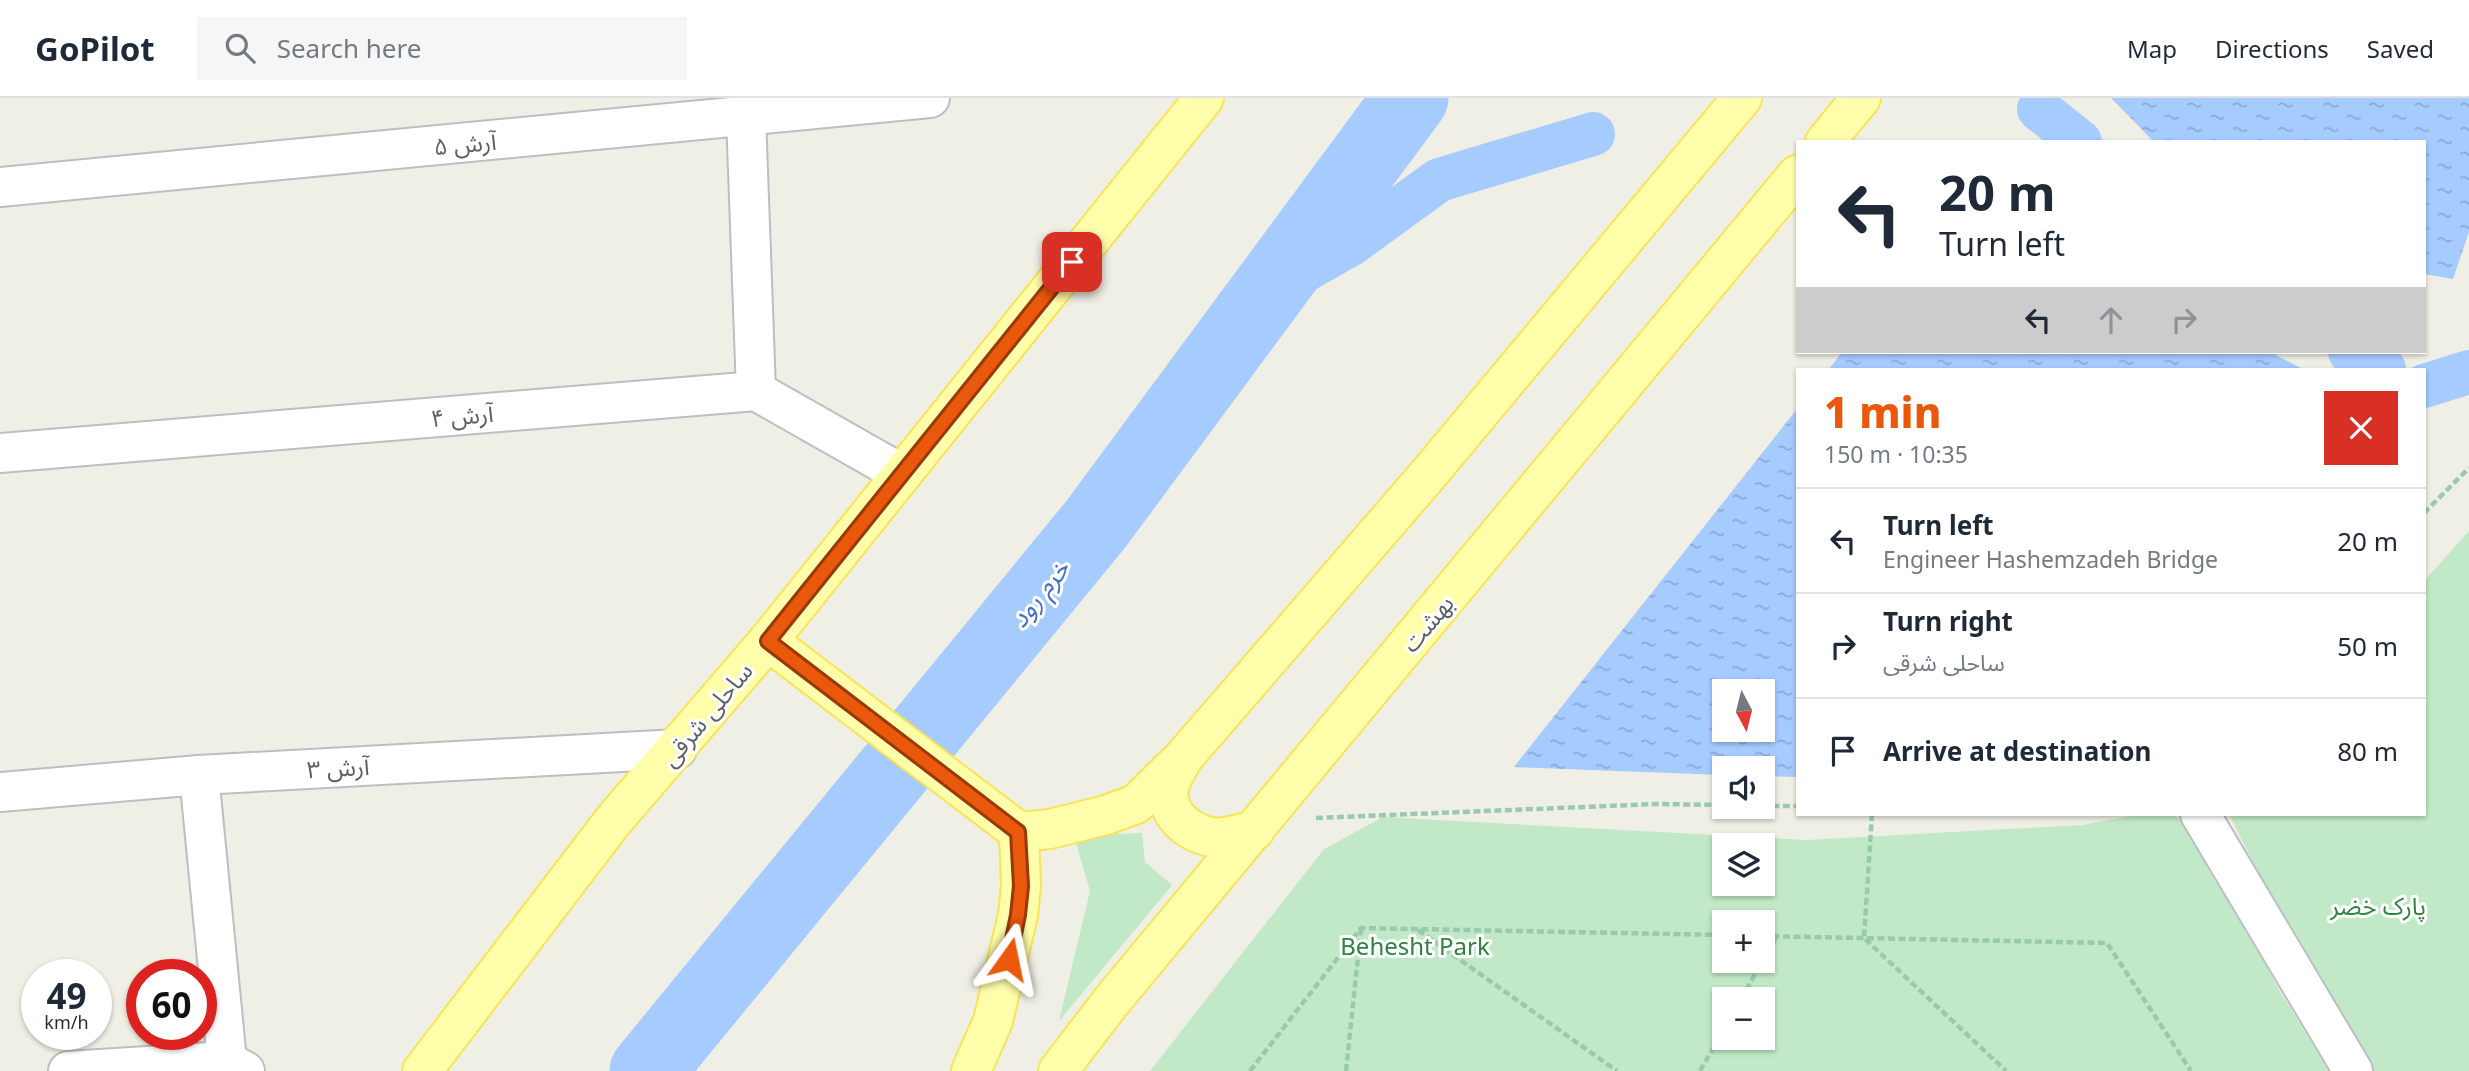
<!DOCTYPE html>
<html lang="en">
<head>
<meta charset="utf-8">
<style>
	:root { --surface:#fff; --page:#f6f6f7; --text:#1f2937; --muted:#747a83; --line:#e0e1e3; --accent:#ea580c }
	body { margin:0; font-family:"Noto Sans","Noto Sans Arabic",sans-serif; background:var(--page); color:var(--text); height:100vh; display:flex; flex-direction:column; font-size:26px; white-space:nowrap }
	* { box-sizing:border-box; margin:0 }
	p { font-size:23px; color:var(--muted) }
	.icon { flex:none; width:38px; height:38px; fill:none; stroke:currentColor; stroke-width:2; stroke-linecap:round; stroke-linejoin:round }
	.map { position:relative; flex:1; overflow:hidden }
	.panel { position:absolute; left:1796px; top:270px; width:630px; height:448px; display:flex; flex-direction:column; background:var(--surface); border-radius:0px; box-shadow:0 2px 5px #0004 }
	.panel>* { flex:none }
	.banner { position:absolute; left:1796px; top:42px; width:630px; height:214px; border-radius:0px; box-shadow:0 2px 5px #0004; background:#fff; color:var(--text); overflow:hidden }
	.needle { width:46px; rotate:173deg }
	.tools { position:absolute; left:1712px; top:581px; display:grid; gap:14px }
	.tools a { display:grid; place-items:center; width:63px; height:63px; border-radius:0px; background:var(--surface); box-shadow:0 2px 5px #0004; font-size:35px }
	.speed { position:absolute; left:21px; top:861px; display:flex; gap:14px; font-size:35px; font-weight:700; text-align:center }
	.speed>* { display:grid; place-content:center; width:91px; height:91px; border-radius:50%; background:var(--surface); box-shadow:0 2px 5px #0004; line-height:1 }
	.speed small { font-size:18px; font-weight:400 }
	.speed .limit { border:10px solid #d22; background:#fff; color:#111 }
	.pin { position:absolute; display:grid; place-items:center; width:60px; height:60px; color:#fff; margin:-30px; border-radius:14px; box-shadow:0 4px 10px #0006 }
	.me { position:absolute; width:77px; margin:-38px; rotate:12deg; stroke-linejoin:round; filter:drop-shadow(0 0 5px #0008) }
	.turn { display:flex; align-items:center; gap:24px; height:147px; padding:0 28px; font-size:32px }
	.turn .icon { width:91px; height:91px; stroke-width:2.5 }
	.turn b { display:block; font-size:49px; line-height:60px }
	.lanes { display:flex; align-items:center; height:66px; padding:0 28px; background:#0003; justify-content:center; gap:35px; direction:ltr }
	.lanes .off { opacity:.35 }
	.round { display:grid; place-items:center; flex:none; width:74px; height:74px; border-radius:0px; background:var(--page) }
	.overview { display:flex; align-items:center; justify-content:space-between; height:119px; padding:0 28px }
	h1 { font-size:42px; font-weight:800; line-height:52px; color:var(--accent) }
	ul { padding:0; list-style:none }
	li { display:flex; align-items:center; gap:21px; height:105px; padding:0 28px; border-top:2px solid var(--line) }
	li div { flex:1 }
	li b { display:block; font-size:26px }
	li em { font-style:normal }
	header { display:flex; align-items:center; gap:42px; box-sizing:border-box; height:98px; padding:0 35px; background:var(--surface); border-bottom:2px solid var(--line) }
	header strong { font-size:33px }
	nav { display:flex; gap:38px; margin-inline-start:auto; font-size:24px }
	.search { width:490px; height:63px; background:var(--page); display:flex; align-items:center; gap:18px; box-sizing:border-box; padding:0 24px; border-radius:0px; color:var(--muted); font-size:26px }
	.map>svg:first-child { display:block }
</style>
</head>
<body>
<header>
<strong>GoPilot</strong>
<div class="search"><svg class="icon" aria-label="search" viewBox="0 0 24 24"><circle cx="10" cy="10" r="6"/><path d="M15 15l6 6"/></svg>Search here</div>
<nav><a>Map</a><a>Directions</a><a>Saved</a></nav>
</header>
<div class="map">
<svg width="2469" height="973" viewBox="0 0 2469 973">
	<defs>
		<pattern id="water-ripples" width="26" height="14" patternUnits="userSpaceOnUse" patternTransform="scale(1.75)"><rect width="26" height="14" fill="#a6cbff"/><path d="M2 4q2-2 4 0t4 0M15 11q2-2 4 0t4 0" fill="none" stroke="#8aa8d2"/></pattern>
	</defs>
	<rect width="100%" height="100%" fill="#f0efe5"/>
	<g fill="#c1e9c7" fill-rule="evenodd">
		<path d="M2469 433V973H2360L2349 957 2229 716H2424V483Z"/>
		<path d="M2142 716H2173L2217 753 2275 885 2329 973H1150L1324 751 1383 719 1807 742 2082 727ZM1724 747H1762V786H1724ZM1724 824H1762V863H1724ZM1724 901H1762V940H1724Z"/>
		<path d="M1142 735 1145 764 1172 787 1059 923 1090 793 1074 738Z"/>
	</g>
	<g fill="url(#water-ripples)" fill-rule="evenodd">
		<path d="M2111 0H2469V134L2453 181 2424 176V44H2154Z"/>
		<path d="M1842 254H2270L2303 271H1829Z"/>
		<path d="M1797 311V679L1762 678V670H1724V677L1514 669ZM1724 593H1762V632H1724Z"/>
	</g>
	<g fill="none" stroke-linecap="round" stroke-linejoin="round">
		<g stroke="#a6cbff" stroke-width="44">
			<path d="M2039 11 2080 44"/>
			<path d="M1267 194 1351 146 1439 82 1593 36"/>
			<path d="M2350 254 2384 271"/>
			<path d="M2424 288 2469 274"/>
		</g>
		<path stroke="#a6cbff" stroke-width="75" d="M647 973 1096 426 1411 0"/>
		<g stroke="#bdbec5" stroke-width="42">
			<g id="minor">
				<path d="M746 18 756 293"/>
				<path d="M0 89 930 0"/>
				<path d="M0 355 756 293 902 376"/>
				<path d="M199 677 227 963"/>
				<path d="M0 694 199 677 677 651"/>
				<path d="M2200 716 2353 973"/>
				<path d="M68 973 227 963 245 973"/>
			</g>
		</g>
		<g stroke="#f9e456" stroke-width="42">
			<g id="major">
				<path d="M1825 44 1861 0"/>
				<path d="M768 543 1019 734"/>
				<path d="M1182 662C1178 669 1173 678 1170 686 1162 713 1187 735 1212 739 1225 741 1242 735 1255 732"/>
				<path d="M1019 734 1050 731 1106 717 1136 706 1183 660 1426 379 1742 0"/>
				<path d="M422 973 613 723 768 543 1204 0"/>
				<path d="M971 973 993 923 1018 817 1021 788 1019 734"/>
				<path d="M1058 973 1110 905 1797 77"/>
			</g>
		</g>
		<g stroke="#99caae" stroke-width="4.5" stroke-dasharray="7 3.5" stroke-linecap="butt">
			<path d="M2424 415 2469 370"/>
			<path d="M1762 708H1797"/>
			<path d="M1872 716 1864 840 2006 973"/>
			<path d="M1316 720 1656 706 1724 707"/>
			<path d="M1418 832 1617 973"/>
			<path d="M1762 838 2107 845 2191 973"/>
			<path d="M1741 901 1777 838"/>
			<path d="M1250 973 1361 830 1724 837"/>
			<path d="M1346 973 1361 831"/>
			<path d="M1700 973 1724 932"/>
		</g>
		<use href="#minor" stroke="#fff" stroke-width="38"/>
		<use href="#major" stroke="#fffeab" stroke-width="38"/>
	</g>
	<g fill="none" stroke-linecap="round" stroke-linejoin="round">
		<g stroke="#983908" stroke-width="18">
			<path id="route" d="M1009 861 1018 817 1021 788 1018 734 768 543 1072 164"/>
		</g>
		<use href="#route" stroke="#ea580c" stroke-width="12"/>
	</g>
	<g text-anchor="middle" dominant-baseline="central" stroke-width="6" stroke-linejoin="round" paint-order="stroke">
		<g font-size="24" fill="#5d6067" stroke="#fff">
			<text transform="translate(465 45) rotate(-5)">آرش ۵</text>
			<text transform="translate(462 317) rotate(-5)">آرش ۴</text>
			<text transform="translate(1427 525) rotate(-50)">بهشت</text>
			<text transform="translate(706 616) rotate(-50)">ساحلی شرقی</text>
			<text transform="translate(338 669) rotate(-3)">آرش ۳</text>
		</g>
		<g font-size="24" fill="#308240" stroke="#fff">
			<text x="2378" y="807">پارک خضر</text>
			<text x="1415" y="847">Behesht Park</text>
		</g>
		<g font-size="26" font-style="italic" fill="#416fca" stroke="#fff">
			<text transform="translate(1039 495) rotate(-51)">خرم رود</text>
		</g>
	</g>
</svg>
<div class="tools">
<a><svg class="needle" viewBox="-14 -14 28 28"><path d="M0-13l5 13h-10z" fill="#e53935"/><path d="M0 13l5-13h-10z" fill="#747a83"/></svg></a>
<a><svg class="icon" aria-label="sound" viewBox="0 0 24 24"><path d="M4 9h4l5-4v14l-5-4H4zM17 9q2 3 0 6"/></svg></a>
<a><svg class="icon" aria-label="layers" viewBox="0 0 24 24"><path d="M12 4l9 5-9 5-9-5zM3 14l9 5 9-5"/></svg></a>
<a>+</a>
<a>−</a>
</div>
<div class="speed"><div>49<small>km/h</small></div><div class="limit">60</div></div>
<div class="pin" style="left:1072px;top:164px;background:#d93025"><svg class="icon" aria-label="arrive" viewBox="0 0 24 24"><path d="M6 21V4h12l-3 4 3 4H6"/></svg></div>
<svg class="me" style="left:1009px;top:861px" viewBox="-20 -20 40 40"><path d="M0-17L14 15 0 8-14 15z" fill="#ea580c" stroke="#fff" stroke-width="4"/></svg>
<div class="banner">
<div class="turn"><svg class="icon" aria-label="left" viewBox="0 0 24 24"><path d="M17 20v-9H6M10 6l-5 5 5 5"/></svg><div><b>20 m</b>Turn left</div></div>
<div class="lanes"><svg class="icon" aria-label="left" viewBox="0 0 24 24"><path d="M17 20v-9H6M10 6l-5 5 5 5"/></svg><svg class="icon off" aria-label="ahead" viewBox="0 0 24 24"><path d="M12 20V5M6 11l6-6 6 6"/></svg><svg class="icon off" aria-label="right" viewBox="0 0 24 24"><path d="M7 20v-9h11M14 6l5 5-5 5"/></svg></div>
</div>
<section class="panel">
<div class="overview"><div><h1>1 min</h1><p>150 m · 10:35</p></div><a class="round" style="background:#d93025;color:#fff"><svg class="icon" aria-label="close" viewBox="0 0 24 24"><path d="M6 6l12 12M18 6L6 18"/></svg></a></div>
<ul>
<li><svg class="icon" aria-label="left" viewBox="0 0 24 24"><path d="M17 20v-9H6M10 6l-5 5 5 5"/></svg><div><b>Turn left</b><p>Engineer Hashemzadeh Bridge</p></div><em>20 m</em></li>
<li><svg class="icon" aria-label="right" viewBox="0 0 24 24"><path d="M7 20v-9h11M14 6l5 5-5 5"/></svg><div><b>Turn right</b><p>ساحلی شرقی</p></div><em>50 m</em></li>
<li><svg class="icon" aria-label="arrive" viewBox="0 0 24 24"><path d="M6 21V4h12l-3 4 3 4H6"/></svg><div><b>Arrive at destination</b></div><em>80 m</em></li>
</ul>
</section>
</div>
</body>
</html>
